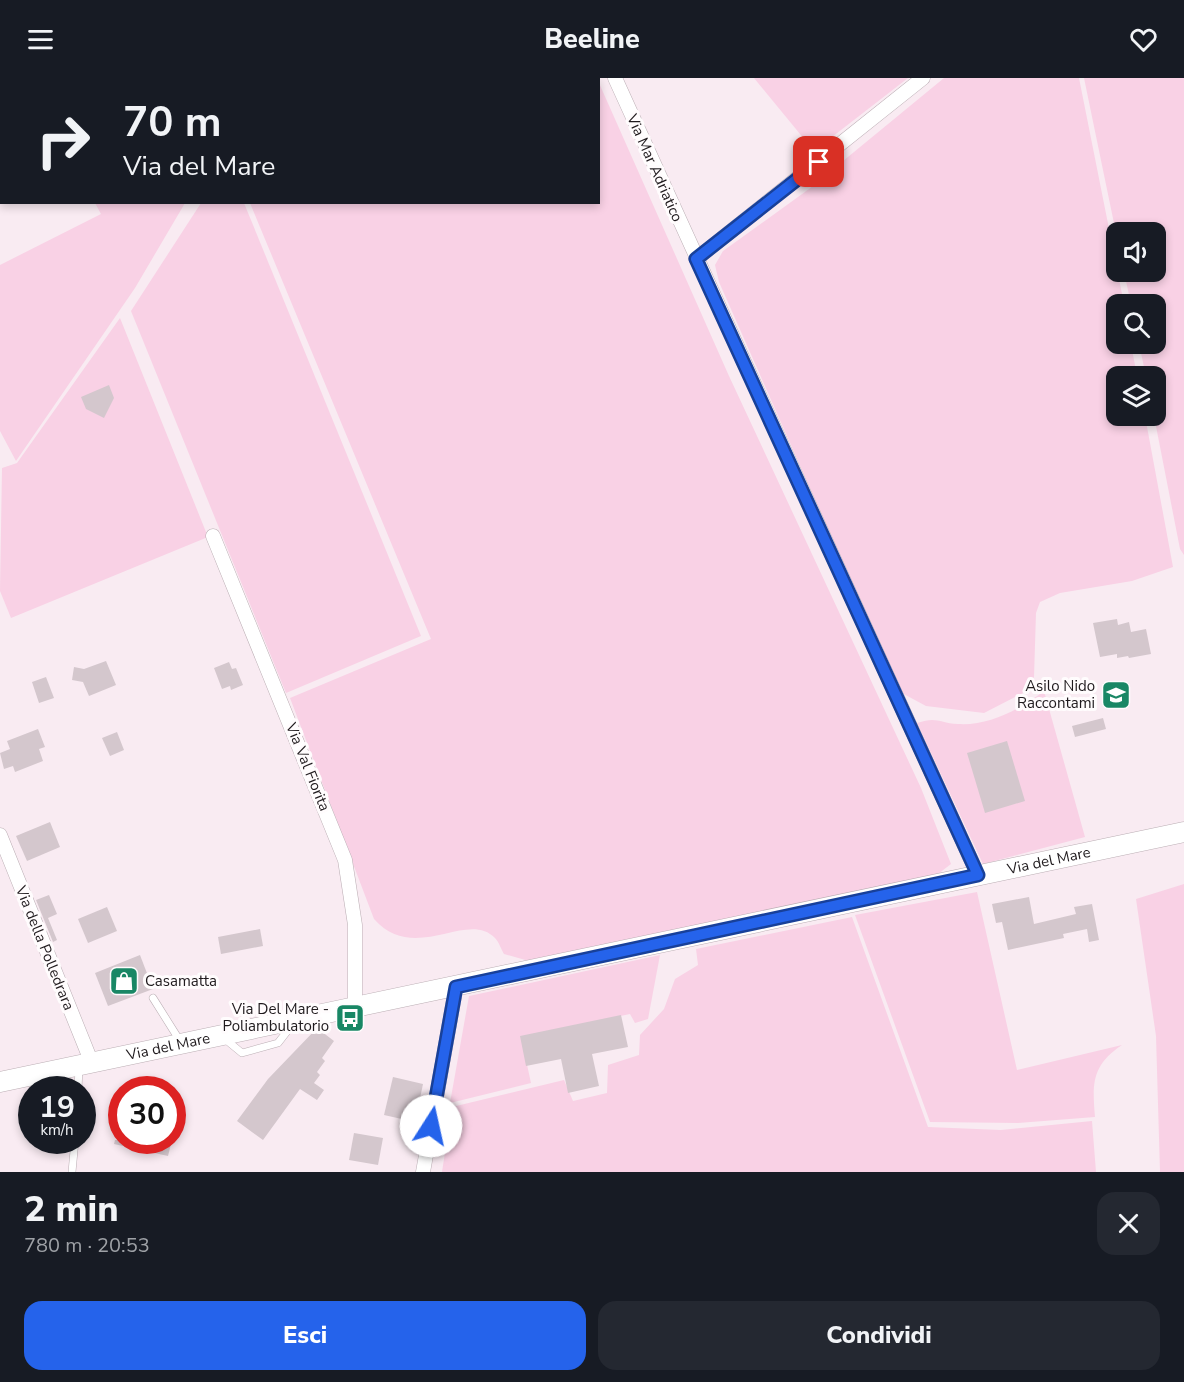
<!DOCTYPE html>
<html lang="it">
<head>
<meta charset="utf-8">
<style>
	:root { --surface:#171b24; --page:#242831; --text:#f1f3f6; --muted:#9ea1a6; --accent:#2563eb }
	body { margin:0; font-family:"Nunito Sans",sans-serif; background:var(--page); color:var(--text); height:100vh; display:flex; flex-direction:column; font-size:22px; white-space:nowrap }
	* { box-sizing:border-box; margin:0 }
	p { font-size:20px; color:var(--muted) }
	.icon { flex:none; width:33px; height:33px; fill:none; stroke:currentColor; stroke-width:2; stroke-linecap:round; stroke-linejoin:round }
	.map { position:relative; height:1094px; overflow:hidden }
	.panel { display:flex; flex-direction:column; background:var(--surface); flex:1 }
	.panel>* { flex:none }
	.banner { position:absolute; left:0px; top:0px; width:600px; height:126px; box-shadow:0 3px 9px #0003; background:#171b24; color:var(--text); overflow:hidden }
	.buttons { position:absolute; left:1106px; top:144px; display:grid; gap:12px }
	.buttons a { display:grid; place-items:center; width:60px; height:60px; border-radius:12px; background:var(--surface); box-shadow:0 3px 9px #0003; font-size:30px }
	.speed { position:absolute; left:18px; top:998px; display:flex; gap:12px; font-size:30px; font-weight:700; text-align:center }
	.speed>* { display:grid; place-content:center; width:78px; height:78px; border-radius:50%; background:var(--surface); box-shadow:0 3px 9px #0003; line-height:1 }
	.speed small { font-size:15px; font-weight:400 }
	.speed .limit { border:9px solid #d22; background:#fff; color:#111 }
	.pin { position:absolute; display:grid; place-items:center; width:51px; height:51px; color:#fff; margin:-26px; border-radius:12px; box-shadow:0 3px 9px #0006 }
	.me { position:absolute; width:66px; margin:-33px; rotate:10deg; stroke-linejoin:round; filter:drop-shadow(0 0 4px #0008) }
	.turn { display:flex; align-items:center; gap:21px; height:126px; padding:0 24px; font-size:27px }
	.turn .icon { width:78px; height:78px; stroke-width:2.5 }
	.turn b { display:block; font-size:42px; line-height:51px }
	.round { display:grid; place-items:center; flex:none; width:63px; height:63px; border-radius:18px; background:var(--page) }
	.headline { display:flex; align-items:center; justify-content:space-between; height:102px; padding:0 24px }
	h1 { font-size:36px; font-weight:800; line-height:45px }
	.cta { display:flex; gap:12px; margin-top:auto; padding:12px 24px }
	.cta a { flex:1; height:69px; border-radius:18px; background:var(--accent); color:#fff; font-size:24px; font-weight:800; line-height:69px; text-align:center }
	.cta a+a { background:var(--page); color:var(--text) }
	header { display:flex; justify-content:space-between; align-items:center; height:78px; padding:0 24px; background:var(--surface); font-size:27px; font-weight:800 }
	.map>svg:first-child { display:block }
</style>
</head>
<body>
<header><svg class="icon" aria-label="menu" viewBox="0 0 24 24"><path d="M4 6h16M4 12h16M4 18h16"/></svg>Beeline<svg class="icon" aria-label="heart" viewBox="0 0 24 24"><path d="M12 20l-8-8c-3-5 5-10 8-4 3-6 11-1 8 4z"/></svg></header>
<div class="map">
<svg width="1184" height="1094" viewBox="0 0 1184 1094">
	<rect width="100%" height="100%" fill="#f9ebf2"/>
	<g fill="#f9d1e5">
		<path d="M251 0H596L597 1H251Z"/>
		<path d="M754 0H908L814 73Z"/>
		<path d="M944 0H1079L1124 226H1116V266H1131L1137 298H1116V338H1145L1173 489 1132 503 1060 515 1040 524 1036 535 1034 599 1023 615 984 635 926 628 900 614 719 204 715 187 723 173 809 111Z"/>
		<path d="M1084 0H1184V477L1180 471 1154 338 1155 298H1146L1139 266H1155V226H1131L1124 194H1155V154L1116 155Z"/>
		<path d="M599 5 729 298 921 710 951 786 938 796 529 883 504 876C501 871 499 864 495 860 467 831 415 887 374 841L290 620 431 561 250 125 598 124Z"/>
		<path d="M95 125H185L135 210 16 383 0 353V187L101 136Z"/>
		<path d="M201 125H244L421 558 286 615 131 233Z"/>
		<path d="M120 240 208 459 11 540 0 513 2 390 17 385Z"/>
		<path d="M1044 613 1085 759 983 786 917 645C937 638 939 645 958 646 989 648 1020 631 1044 613Z"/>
		<path d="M1184 806V1094H1160L1156 958 1136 821Z"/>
		<path d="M977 814 1017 992 1122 967C1092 987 1092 1005 1095 1039L1018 1045 930 1044 855 837Z"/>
		<path d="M852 839 928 1049 1001 1052 1092 1043 1096 1094H442L452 1029 564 1002 573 1023 607 1015 608 987 639 977 640 957 664 931 675 901 698 887 696 871Z"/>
		<path d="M660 877 648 941 635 945 630 936 521 959 531 1005 450 1025 469 918Z"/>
	</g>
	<g fill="#d4c7cd">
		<path d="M109 307 114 320 104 340 86 331 81 319Z"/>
		<path d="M1117 541 1118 547 1129 544 1131 554 1146 551 1151 576 1129 580 1128 578 1117 580V576L1100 579 1093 545Z"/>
		<path d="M106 583 116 607 89 618 83 604 72 602 74 589 84 591Z"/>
		<path d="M229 584 232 591 236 590 243 607 231 612 230 608 222 611 214 590Z"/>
		<path d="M46 599 54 620 39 625 32 604Z"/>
		<path d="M1103 640 1106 651 1075 659 1072 648Z"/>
		<path d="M38 651 45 669 39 671 43 683 15 694 13 688 4 691 0 675 10 671 7 663Z"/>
		<path d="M117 654 124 672 110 678 102 660Z"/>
		<path d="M1007 663 1025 723 985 735 967 675Z"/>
		<path d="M50 744 60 769 27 783 16 758Z"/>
		<path d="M49 817 57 836 48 840 57 862 53 864 36 822Z"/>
		<path d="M1029 819 1034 846 1076 836 1074 829 1092 826 1099 862 1089 864 1087 851 1063 856 1064 860 1008 872 1002 844 996 845 992 826Z"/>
		<path d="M107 829 117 853 88 865 78 841Z"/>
		<path d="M260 851 263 868 221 876 218 859Z"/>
		<path d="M140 877 153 911 108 928 95 895Z"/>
		<path d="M621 937 628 969 592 976 599 1008 568 1015 561 981 526 988 520 958Z"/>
		<path d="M317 950 334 963 322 980 325 983 317 994 320 997 314 1005 324 1012 317 1022 300 1011 263 1062 237 1043 268 1001Z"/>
		<path d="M393 999 423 1006 415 1044 384 1037Z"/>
		<path d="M354 1055 383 1060 378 1087 349 1082Z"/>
		<path d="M115 1062H172L168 1078 114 1066Z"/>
	</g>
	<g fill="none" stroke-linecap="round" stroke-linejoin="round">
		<g stroke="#bbaeb4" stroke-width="8">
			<g id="lane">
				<path d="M153 920 180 963"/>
				<path d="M225 961 242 975 278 965 292 947"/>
				<path d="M78 1011 79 990"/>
				<path d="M72 1094 75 1062"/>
			</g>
		</g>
		<g stroke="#bbaeb4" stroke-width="15">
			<g id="street">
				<path d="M615 0 978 797"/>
				<path d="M696 181 923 0"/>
				<path d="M213 458 345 782 355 847V929"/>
				<path d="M0 757 91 983"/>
				<path d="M423 1094 456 909"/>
			</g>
		</g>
		<g stroke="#bbaeb4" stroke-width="21">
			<g id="secondary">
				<path id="s1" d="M0 1004 1184 754"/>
			</g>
		</g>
		<use href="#lane" stroke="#fff" stroke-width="7"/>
		<use href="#street" stroke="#fff" stroke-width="14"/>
		<use href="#secondary" stroke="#fff" stroke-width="20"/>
	</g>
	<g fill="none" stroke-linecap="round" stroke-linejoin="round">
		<g stroke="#184099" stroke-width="15">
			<path id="route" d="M431 1048 456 909 978 797 696 181 819 84"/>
		</g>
		<use href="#route" stroke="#2563eb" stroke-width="10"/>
	</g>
	<defs>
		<g id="school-square" transform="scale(1.5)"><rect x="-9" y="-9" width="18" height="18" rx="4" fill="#198765" stroke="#fffcfd"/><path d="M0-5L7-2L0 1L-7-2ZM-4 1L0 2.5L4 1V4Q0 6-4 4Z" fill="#fff"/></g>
		<g id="shop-square" transform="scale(1.5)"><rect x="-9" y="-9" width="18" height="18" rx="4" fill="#198765" stroke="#fffcfd"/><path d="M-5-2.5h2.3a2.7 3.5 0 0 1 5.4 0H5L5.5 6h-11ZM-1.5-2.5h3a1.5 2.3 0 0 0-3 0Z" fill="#fff"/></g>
		<g id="bus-square" transform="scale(1.5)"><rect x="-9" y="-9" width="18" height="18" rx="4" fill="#198765" stroke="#fffcfd"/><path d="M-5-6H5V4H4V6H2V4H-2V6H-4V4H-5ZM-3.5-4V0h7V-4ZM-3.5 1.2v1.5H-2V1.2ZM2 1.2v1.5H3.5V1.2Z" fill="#fff"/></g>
	</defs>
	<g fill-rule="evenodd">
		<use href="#school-square" x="1116" y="617"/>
		<use href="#shop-square" x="124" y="903"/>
		<use href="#bus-square" x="350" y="940"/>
	</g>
	<g text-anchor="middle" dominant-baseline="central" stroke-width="6" stroke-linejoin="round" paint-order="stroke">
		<g font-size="15" fill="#1f1a1d" stroke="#fffcfd">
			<text transform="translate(655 90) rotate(66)">Via Mar Adriatico</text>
			<text transform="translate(308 689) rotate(68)">Via Val Fiorita</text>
			<text stroke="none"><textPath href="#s1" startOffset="1072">Via del Mare</textPath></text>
			<text transform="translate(45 870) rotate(68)">Via della Polledrara</text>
			<text stroke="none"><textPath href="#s1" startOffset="172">Via del Mare</textPath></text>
		</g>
		<g font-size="15" fill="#1f1a1d" stroke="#fffcfd" text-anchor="end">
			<text x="1095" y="608">Asilo Nido<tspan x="1095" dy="17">Raccontami</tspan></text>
			<text x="145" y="903" text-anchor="start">Casamatta</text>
			<text x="329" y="931">Via Del Mare -<tspan x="329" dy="17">Poliambulatorio</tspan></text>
		</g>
	</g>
</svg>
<div class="buttons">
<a><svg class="icon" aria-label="sound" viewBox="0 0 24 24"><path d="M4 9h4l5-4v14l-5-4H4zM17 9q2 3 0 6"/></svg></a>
<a><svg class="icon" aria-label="search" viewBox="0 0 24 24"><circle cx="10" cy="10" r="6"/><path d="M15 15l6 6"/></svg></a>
<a><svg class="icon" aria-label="layers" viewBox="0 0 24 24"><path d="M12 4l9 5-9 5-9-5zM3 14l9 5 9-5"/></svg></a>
</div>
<div class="speed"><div>19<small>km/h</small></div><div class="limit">30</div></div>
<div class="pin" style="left:819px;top:84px;background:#d93025"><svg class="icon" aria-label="arrive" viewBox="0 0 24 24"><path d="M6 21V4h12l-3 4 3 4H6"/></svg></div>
<svg class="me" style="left:431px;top:1048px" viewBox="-20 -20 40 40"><circle r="19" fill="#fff"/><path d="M0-13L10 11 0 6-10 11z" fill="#2563eb"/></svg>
<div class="banner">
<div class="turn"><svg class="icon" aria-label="right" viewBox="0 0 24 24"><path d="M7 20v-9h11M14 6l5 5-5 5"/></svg><div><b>70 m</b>Via del Mare</div></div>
</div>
</div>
<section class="panel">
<div class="headline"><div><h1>2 min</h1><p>780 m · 20:53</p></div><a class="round"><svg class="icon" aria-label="close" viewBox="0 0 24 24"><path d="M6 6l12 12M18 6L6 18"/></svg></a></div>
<div class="cta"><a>Esci</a><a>Condividi</a></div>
</section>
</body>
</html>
